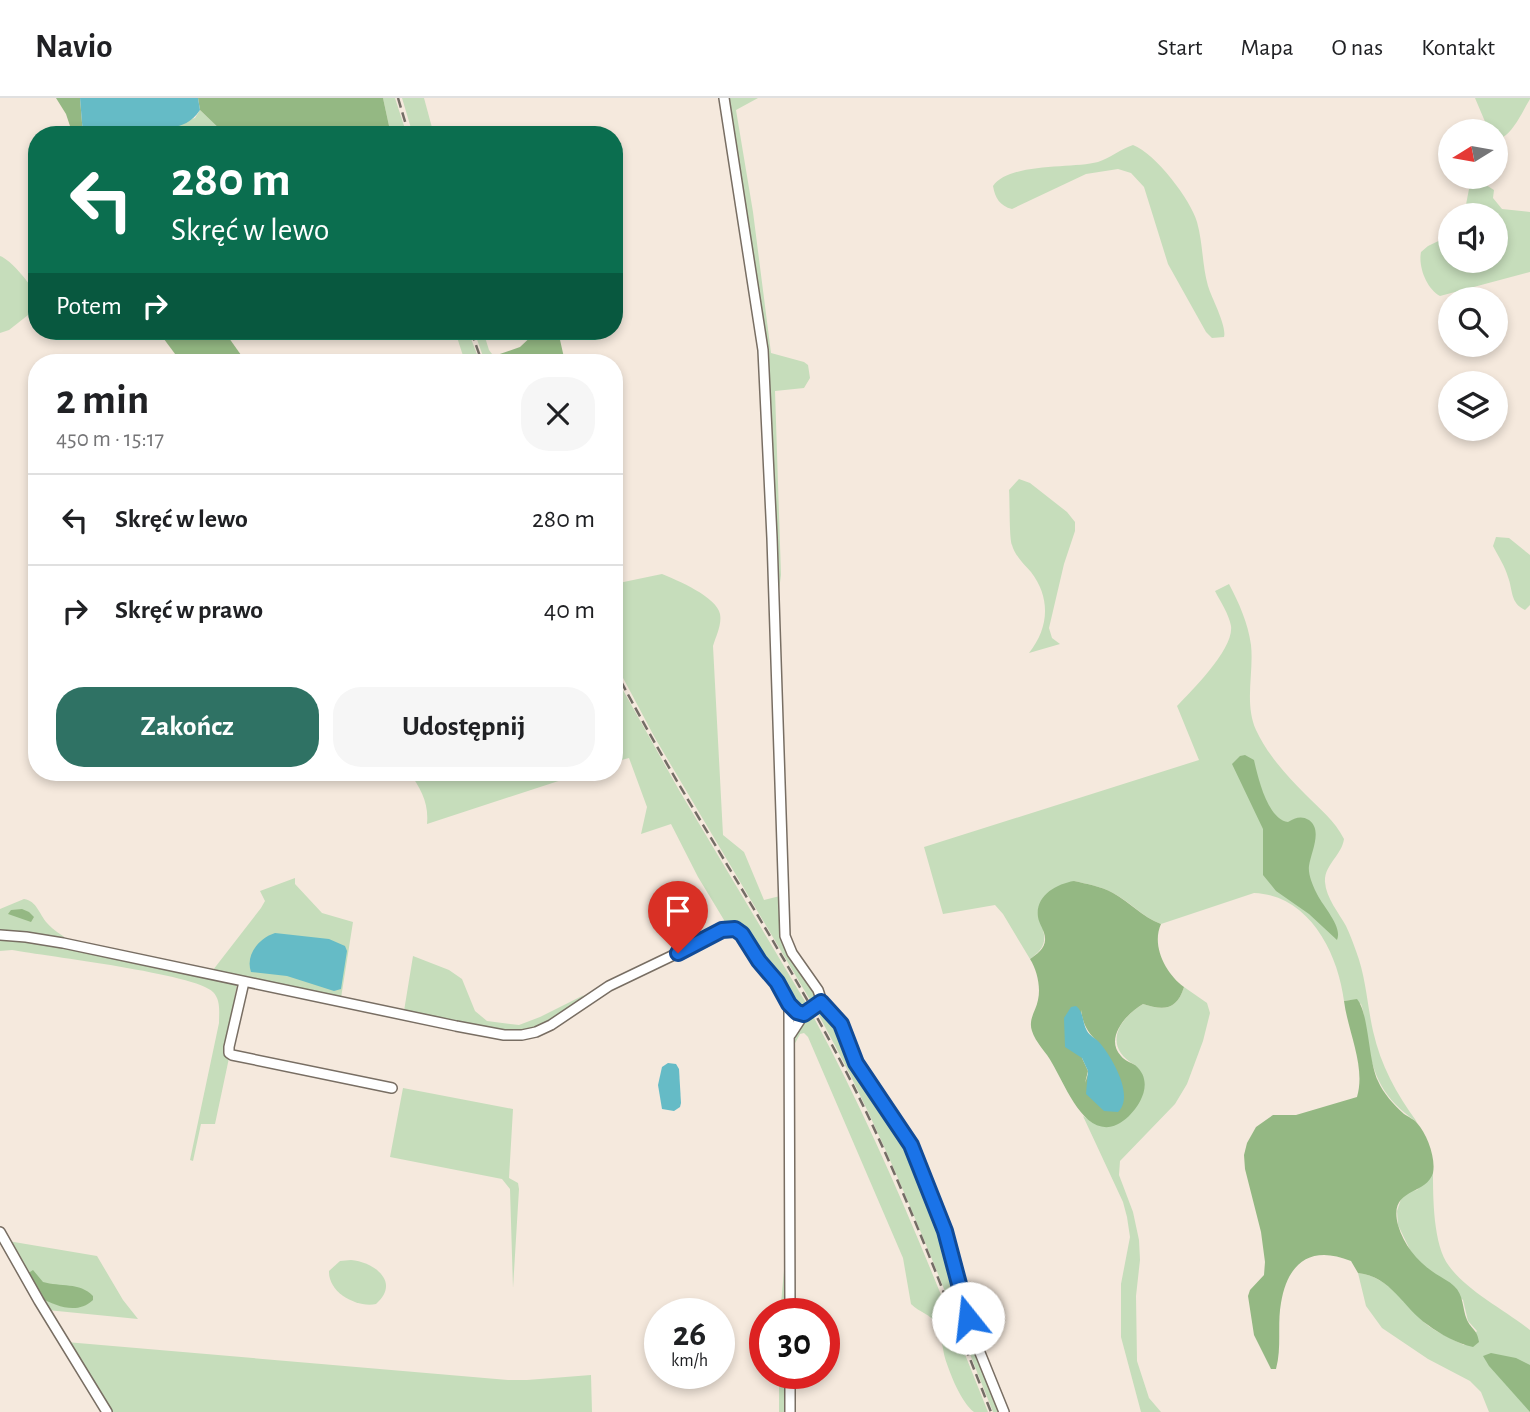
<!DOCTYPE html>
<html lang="pl">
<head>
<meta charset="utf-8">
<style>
	:root { --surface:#fff; --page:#f6f6f6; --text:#202124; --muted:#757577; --line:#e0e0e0; --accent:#2f7264 }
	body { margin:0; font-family:"Alegreya Sans",sans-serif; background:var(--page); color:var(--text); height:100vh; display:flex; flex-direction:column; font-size:26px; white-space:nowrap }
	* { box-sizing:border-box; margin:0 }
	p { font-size:23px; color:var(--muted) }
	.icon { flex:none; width:38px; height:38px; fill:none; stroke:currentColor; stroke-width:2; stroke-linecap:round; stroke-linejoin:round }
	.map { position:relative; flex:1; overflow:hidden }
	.drawer { position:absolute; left:28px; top:256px; width:595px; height:427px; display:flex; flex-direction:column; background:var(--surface); border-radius:28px; box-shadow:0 4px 10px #0003 }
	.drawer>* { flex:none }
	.guide { position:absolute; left:28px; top:28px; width:595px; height:214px; border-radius:28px; box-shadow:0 4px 10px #0003; background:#0b6e4f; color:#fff; overflow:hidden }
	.needle { width:46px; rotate:259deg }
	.buttons { position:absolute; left:1438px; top:21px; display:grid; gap:14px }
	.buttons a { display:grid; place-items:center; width:70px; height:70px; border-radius:50%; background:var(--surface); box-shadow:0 4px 10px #0003; font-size:35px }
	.speed { position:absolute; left:644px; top:1200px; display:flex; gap:14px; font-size:35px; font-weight:700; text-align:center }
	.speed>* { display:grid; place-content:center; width:91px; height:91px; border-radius:50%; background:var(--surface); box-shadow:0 4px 10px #0003; line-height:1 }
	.speed small { font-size:18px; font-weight:400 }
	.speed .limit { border:10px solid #d22; background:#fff; color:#111 }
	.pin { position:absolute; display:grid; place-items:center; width:60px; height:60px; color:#fff; margin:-72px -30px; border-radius:50% 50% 50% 0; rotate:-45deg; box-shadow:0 0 7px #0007 }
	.pin .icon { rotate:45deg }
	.me { position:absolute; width:77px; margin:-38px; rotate:344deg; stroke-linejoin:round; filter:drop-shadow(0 0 5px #0008) }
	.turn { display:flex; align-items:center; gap:24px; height:147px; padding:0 28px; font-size:32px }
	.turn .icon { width:91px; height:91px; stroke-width:2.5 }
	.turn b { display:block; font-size:49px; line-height:60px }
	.then { display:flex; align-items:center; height:66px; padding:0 28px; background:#0003; gap:14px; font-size:26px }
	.round { display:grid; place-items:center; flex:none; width:74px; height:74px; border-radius:28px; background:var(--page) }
	.overview { display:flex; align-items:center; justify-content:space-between; height:119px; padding:0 28px }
	h1 { font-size:42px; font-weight:700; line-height:52px }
	.action { display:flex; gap:14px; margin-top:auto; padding:14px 28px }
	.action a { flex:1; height:80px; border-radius:28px; background:var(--accent); color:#fff; font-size:28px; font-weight:700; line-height:80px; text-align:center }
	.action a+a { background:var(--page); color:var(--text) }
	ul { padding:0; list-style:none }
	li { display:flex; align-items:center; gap:21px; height:91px; padding:0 28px; border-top:2px solid var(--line) }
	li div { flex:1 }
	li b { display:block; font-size:26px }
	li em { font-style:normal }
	header { display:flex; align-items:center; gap:42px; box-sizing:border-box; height:98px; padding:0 35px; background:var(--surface); border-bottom:2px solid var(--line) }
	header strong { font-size:33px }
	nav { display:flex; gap:38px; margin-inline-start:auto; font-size:24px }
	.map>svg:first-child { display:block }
</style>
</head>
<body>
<header>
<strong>Navio</strong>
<nav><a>Start</a><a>Mapa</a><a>O nas</a><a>Kontakt</a></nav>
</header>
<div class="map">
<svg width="1530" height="1314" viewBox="0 0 1530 1314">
	<rect width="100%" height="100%" fill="#f5e9dd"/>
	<g fill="#c6ddbb">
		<path d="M383 0H395L407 37H391Z"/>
		<path d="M402 0H424L434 37H413Z"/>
		<path d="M727 0H758L736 12 753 114 771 255 804 264 808 267 810 280 804 290 775 293 781 477 776 515 768 275Z"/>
		<path d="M1475 0H1530V1C1522 14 1512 39 1496 42V33H1489Z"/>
		<path d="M200 12 226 37H145L150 33 195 20Z"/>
		<path d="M1133 47C1155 55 1191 102 1197 124 1203 145 1202 167 1208 188 1212 201 1227 228 1224 239L1212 240 1206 234 1168 166 1144 89 1131 75 1118 71 1086 76 1012 111C1000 108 995 100 993 88 1010 64 1072 71 1098 64 1110 60 1121 51 1133 47Z"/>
		<path d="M1483 85 1494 92 1493 100 1502 111 1530 114V174L1440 198C1427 191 1418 169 1421 154L1428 148 1451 137V163H1496V117H1464L1469 91 1477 86Z"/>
		<path d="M0 158C10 161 33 188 36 198 37 199 37 209 37 210L9 232 0 235Z"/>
		<path d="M455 233H468L480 264H465Z"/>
		<path d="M474 233H483L489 252 498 264H485Z"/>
		<path d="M1019 381 1030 385 1067 414 1075 424V433L1064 466 1049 530 1052 540 1060 546 1029 555C1049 530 1051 500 1031 474 1024 466 1015 458 1012 447 1009 440 1010 403 1009 392Z"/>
		<path d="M1496 439 1509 440 1530 457V507L1525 512C1510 505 1513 492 1508 479 1505 468 1498 458 1493 448Z"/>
		<path d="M662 476C677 482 717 499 720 516 722 527 716 538 713 548L723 737 744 754 764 802 780 798 781 833 815 892 817 902 813 907 655 640 614 563V486Z"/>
		<path d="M1229 486C1239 505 1248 525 1251 547 1254 575 1244 605 1256 632 1267 656 1287 678 1305 696 1319 710 1335 723 1344 741 1342 757 1324 767 1325 784 1326 800 1339 815 1346 828 1350 836 1353 845 1356 853 1366 879 1367 906 1373 933 1381 968 1396 995 1417 1024 1383 1001 1373 978 1366 938 1364 927 1365 916 1361 906L1350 902 1344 903C1338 855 1309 797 1254 795L1161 826C1142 819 1131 804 1113 795 1100 788 1087 786 1074 783L1043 832C1047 846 1041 853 1030 861L1003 816 995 807 943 816 924 749 1199 662 1177 608C1192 592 1234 551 1231 528 1229 516 1220 503 1215 493Z"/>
		<path d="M614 576 679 692 809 910 801 911 796 909 739 829 735 826H723L724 822 698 779 671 726 641 736 647 709 629 660 614 664Z"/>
		<path d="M409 674H586L427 726C429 705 421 691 409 674Z"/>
		<path d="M295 780V786L322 815 353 824 341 900 213 872 261 810 265 803 260 793Z"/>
		<path d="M24 801C37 803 39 816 47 825 53 832 62 837 70 843L0 833V811Z"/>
		<path d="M0 840 29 843 237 886 225 954 229 960 215 1026H201L193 1063 190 1062 219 925C219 915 221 902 213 894 197 876 45 858 12 852L0 853Z"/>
		<path d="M413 858 449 872 462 881 475 913 487 923 519 927 540 919 584 897C574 909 545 929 529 933 500 940 435 920 404 913Z"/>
		<path d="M1184 889 1207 905 1210 915 1203 943 1187 986 1175 1006 1120 1063 1119 1077 1133 1114 1139 1142 1140 1162 1136 1198 1137 1263 1149 1300 1161 1314H1141L1121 1239V1186L1130 1139 1127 1119 1123 1104 1083 1018 1096 1026 1135 967C1103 949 1117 922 1143 906 1164 913 1177 912 1184 889Z"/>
		<path d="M825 912 833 920 902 1035 941 1130 1002 1314H993C939 1179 888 1042 817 914Z"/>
		<path d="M813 918C882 1045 934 1179 988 1314H974C961 1304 950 1276 945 1260 942 1249 942 1238 937 1227 930 1215 920 1215 911 1206L903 1160 808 939 804 935 800 936 794 947V939L806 919Z"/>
		<path d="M403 990 513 1011 509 1080 518 1085 519 1091 513 1190 510 1091 502 1081 390 1059Z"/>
		<path d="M1433 1073C1433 1099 1433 1147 1449 1168 1467 1193 1505 1212 1530 1232V1314H1489L1481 1294 1470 1283 1428 1261 1382 1230 1366 1208 1358 1175C1388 1178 1404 1206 1425 1225 1435 1234 1451 1240 1464 1247L1477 1233 1468 1223 1463 1202 1413 1158 1398 1127 1397 1113 1401 1101 1407 1094 1417 1092Z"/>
		<path d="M8 1143 97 1158 123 1202 138 1221 47 1212Z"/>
		<path d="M786 1151V1216H780Z"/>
		<path d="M351 1162C374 1164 401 1184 376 1206 357 1210 328 1195 329 1173L340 1163Z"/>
		<path d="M66 1244 508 1282H527L591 1277 592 1314H109Z"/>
		<rect x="779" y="1276" width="7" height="38"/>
	</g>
	<g fill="#94b883" fill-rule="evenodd">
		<path d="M56 0H80L83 37H73L66 16Z"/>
		<path d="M198 0H383L391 37H357L350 31H344L329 37H291L287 33C267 32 247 37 226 37L200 12Z"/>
		<path d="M158 233H224L246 264H181Z"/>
		<path d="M537 233H558L565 264H498L494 258 520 249Z"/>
		<path d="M1245 657 1254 662C1258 680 1268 722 1288 724 1295 720 1301 717 1309 722 1323 732 1311 754 1309 768 1308 776 1312 786 1316 794 1322 808 1343 828 1337 842L1309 816 1276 793 1263 777V731L1232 666 1240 658Z"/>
		<path d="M1074 783C1087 786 1100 788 1113 795 1130 804 1142 819 1161 826 1151 848 1166 876 1184 889 1177 912 1164 913 1143 906 1127 915 1104 940 1121 958 1125 963 1130 964 1135 967 1153 982 1143 1004 1129 1018 1090 1055 1067 990 1052 965 1047 955 1035 944 1032 933 1028 921 1036 913 1038 902 1041 889 1037 872 1030 861 1037 856 1046 850 1045 840 1045 833 1039 826 1038 819 1035 798 1056 786 1074 783ZM1081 912C1083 927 1088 935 1099 945L1085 985 1088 973 1082 960Z"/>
		<path d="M22 811 29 814 34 819 31 824 8 816 11 812Z"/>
		<path d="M1357 901C1369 915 1368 962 1378 983 1383 995 1394 1007 1404 1016 1408 1019 1414 1021 1417 1025 1427 1036 1436 1060 1433 1075 1426 1098 1388 1089 1398 1127 1404 1148 1418 1164 1436 1176 1442 1180 1449 1183 1454 1188 1464 1197 1462 1210 1467 1222 1472 1232 1477 1231 1479 1244L1473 1249C1458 1246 1440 1236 1428 1227 1403 1210 1391 1178 1358 1175L1351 1163C1312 1147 1288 1163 1281 1205 1277 1227 1282 1249 1276 1271H1271L1254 1237 1248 1198 1250 1192 1264 1177 1265 1164 1261 1134 1245 1071 1244 1057 1247 1045 1256 1029 1273 1017H1296L1357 999C1366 969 1348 934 1344 903Z"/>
		<path d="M33 1172 43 1184C60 1189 80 1184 93 1198V1202C77 1217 57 1208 40 1200L27 1176Z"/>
		<path d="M1491 1255 1516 1260 1530 1267V1314L1489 1268 1483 1258Z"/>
	</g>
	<g fill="#65bbc6">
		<path d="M80 0H198L200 12C182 38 163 23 145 37H83Z"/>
		<path d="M275 835 329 841 345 848 347 853 341 891 334 893 287 878 251 874C245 857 259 840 275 835Z"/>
		<path d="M1076 908C1084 914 1082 924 1087 933 1090 938 1095 940 1099 944 1112 959 1135 998 1118 1014L1104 1013 1086 996 1088 973 1082 960 1065 949 1064 920 1071 909Z"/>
		<path d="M668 965 676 966 679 971 681 1005 680 1009 674 1013 662 1011 658 987 662 969Z"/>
	</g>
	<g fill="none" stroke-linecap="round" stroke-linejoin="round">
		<g stroke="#786e63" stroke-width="12">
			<g id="street">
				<path d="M724 0 763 252 772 440 785 838 792 855 818 892 822 904 841 926 864 977 911 1047 945 1133 972 1235 1004 1314"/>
				<path d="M0 837 26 839 63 845 456 928 504 937H522L536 934 551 927 609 888 730 830 742 836 759 863 777 884 789 906 797 914 804 916"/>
				<path d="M244 884 229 949V955L232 957 392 990"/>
				<path d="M789 907 790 1216"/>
				<path d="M791 936 804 916 822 904"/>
				<path d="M0 1134 39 1203 107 1314"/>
				<path d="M790 1314V1276"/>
			</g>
		</g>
		<use href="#street" stroke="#fff" stroke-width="9"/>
		<g stroke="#746d66" stroke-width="2.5" stroke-dasharray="10 5" stroke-linecap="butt">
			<path d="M398 0 409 37"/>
			<path d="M471 233 482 264"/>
			<path d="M614 570C684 705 771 830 841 964 900 1076 944 1196 991 1314"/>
		</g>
	</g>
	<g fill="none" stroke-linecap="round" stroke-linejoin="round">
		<g stroke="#114b97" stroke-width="18">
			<path id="route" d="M678 855 722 832 735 831 742 836 759 863 777 884 789 906 797 914 804 916 821 904 841 926 856 965 911 1047 945 1133 968 1220"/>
		</g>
		<use href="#route" stroke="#1a73e8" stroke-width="12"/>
	</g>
</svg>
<div class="buttons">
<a><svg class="needle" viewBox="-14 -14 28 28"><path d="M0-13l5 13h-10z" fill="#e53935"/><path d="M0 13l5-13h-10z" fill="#757577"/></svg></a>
<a><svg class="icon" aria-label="sound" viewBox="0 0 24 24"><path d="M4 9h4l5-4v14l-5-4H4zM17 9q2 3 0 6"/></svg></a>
<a><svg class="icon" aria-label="search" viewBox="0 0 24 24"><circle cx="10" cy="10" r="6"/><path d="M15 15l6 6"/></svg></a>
<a><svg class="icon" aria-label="layers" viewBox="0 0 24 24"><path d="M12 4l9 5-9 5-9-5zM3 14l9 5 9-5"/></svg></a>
</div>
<div class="speed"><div>26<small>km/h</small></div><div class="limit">30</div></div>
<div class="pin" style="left:678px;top:855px;background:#d93025"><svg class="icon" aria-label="arrive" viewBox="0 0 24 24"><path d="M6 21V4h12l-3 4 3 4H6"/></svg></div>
<svg class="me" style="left:968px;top:1220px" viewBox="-20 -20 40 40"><circle r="19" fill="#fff"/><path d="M0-13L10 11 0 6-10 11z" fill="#1a73e8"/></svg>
<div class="guide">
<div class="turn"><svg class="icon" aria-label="left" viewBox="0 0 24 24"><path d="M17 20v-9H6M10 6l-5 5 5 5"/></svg><div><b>280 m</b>Skręć w lewo</div></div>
<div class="then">Potem<svg class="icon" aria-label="right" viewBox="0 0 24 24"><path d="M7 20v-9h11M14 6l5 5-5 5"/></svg></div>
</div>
<section class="drawer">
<div class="overview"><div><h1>2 min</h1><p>450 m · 15:17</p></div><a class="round"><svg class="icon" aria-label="close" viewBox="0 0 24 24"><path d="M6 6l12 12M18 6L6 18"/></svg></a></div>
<ul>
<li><svg class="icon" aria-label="left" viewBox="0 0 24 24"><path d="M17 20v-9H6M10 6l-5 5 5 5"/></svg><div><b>Skręć w lewo</b></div><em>280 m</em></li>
<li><svg class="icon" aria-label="right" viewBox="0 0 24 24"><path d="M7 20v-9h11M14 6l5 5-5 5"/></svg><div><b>Skręć w prawo</b></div><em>40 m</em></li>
</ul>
<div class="action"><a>Zakończ</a><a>Udostępnij</a></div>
</section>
</div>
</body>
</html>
